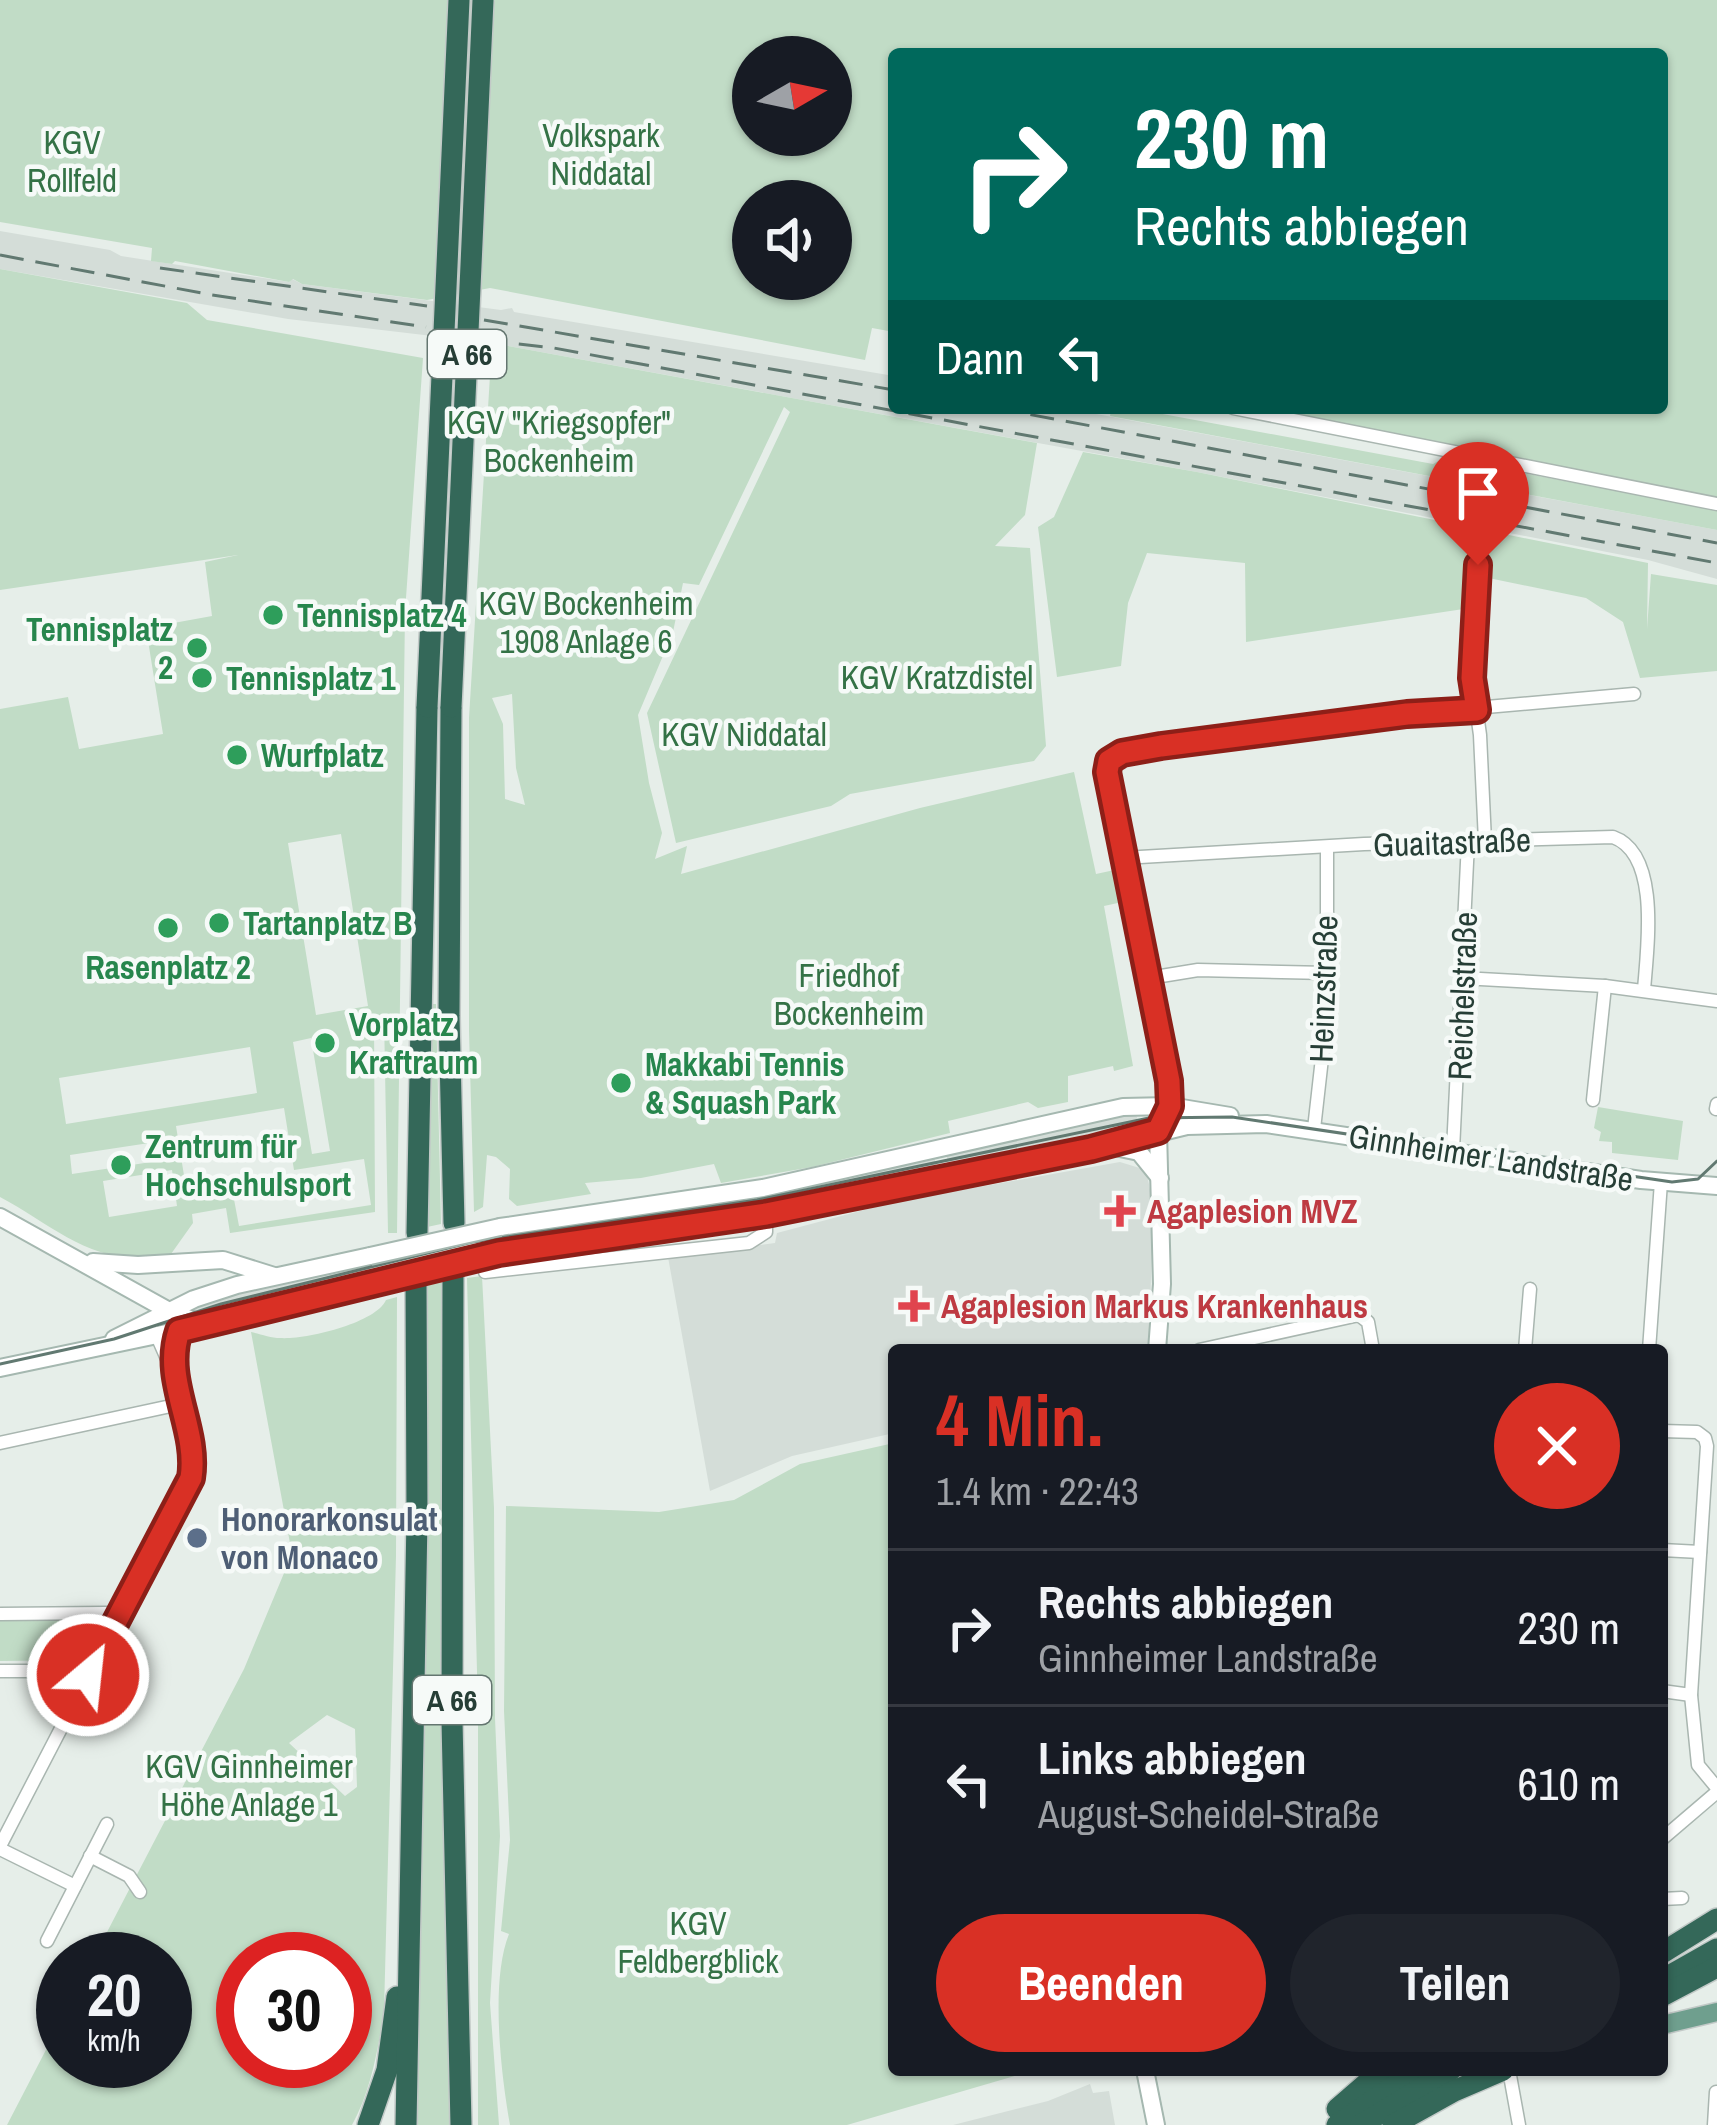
<!DOCTYPE html>
<html lang="de">
<head>
<meta charset="utf-8">
<style>
	:root { --surface:#171b24; --page:#20242c; --text:#f1f3f6; --muted:#9ea1a6; --line:#363941; --accent:#d93025 }
	body { margin:0; font-family:"Archivo Narrow",sans-serif; background:var(--page); color:var(--text); height:100vh; display:flex; flex-direction:column; font-size:45px; white-space:nowrap }
	* { box-sizing:border-box; margin:0 }
	p { font-size:39px; color:var(--muted) }
	.icon { flex:none; width:66px; height:66px; fill:none; stroke:currentColor; stroke-width:2; stroke-linecap:round; stroke-linejoin:round }
	.map { position:relative; flex:1; overflow:hidden }
	.panel { position:absolute; left:888px; top:1344px; width:780px; height:732px; display:flex; flex-direction:column; background:var(--surface); border-radius:12px; box-shadow:0 3px 9px #0004 }
	.panel>* { flex:none }
	.guide { position:absolute; left:888px; top:48px; width:780px; height:366px; border-radius:12px; box-shadow:0 3px 9px #0004; background:#00695c; color:#fff; overflow:hidden }
	.needle { width:78px; rotate:81deg }
	.tools { position:absolute; left:732px; top:36px; display:grid; gap:24px }
	.tools a { display:grid; place-items:center; width:120px; height:120px; border-radius:50%; background:var(--surface); box-shadow:0 3px 9px #0004; font-size:60px }
	.speed { position:absolute; left:36px; top:1932px; display:flex; gap:24px; font-size:60px; font-weight:700; text-align:center }
	.speed>* { display:grid; place-content:center; width:156px; height:156px; border-radius:50%; background:var(--surface); box-shadow:0 3px 9px #0004; line-height:1 }
	.speed small { font-size:30px; font-weight:400 }
	.speed .limit { border:18px solid #d22; background:#fff; color:#111 }
	.pin { position:absolute; display:grid; place-items:center; width:102px; height:102px; color:#fff; margin:-123px -51px; border-radius:50% 50% 50% 0; rotate:-45deg; box-shadow:0 0 12px #0007 }
	.pin .icon { rotate:45deg }
	.me { position:absolute; width:132px; margin:-66px; rotate:28deg; stroke-linejoin:round; filter:drop-shadow(0 0 9px #0008) }
	.turn { display:flex; align-items:center; gap:42px; height:252px; padding:0 48px; font-size:54px }
	.turn .icon { width:156px; height:156px; stroke-width:2.5 }
	.turn b { display:block; font-size:84px; line-height:102px }
	.then { display:flex; align-items:center; height:114px; padding:0 48px; background:#0003; gap:24px; font-size:45px }
	.round { display:grid; place-items:center; flex:none; width:126px; height:126px; border-radius:63px; background:var(--page) }
	.headline { display:flex; align-items:center; justify-content:space-between; height:204px; padding:0 48px }
	h1 { font-size:72px; font-weight:800; line-height:90px; color:var(--accent) }
	.cta { display:flex; gap:24px; margin-top:auto; padding:24px 48px }
	.cta a { flex:1; height:138px; border-radius:72px; background:var(--accent); color:#fff; font-size:48px; font-weight:800; line-height:138px; text-align:center }
	.cta a+a { background:var(--page); color:var(--text) }
	ul { padding:0; list-style:none }
	li { display:flex; align-items:center; gap:36px; height:156px; padding:0 48px; border-top:3px solid var(--line) }
	li div { flex:1 }
	li b { display:block; font-size:45px }
	li em { font-style:normal }
	.map>svg:first-child { display:block }
</style>
</head>
<body>
<div class="map">
<svg width="1717" height="2125" viewBox="0 0 1717 2125">
	<rect width="100%" height="100%" fill="#e6eee9"/>
	<g fill="#d4ddd8">
		<path d="M0 231 110 250 121 256 289 282 292 279 302 284 501 310 512 308 514 312 894 376V408H1064L1717 530V579L1648 560 1197 472 492 343 288 319 0 269Z"/>
		<path d="M1130 1113 1137 1117 1139 1130 950 1170 947 1166V1154Z"/>
		<path d="M934 1155 938 1175 754 1211 499 1246V1232Z"/>
		<path d="M1120 1162 1146 1170 1153 1204 1149 1350H894V1433L792 1456 710 1491 668 1257 775 1243 777 1233 894 1202Z"/>
		<path d="M370 1263V1277L211 1318 186 1310 242 1289Z"/>
		<path d="M1090 2084 1093 2093 1109 2091 1115 2125H953L1048 2101Z"/>
	</g>
	<g fill="#c1dcc6" fill-rule="evenodd">
		<path d="M0 0H1717V502L1242 408H1662V54H894V332L872 328 865 360 490 288 427 300 302 284 293 279 289 282 175 261 172 264 151 261 152 248 0 222ZM753 57H831V135H753ZM753 201H831V279H753Z"/>
		<path d="M0 269 187 303 207 320 423 358 405 612 397 1233H388L384 1016H374L375 1212 230 1233 226 1208 192 1214 193 1223 171 1254C96 1271 58 1228 0 1197V709L68 697 79 749 163 734 146 628 212 616 205 562 238 555 0 590ZM341 834 368 1006 316 1015 288 843ZM311 1038 330 1151 312 1154 293 1042ZM250 1047 257 1093 66 1124 59 1078ZM284 1108 294 1170 364 1159 371 1205 239 1226 233 1194 188 1200 176 1126ZM169 1140 171 1159 72 1174 70 1155ZM172 1170 177 1206 109 1217 103 1181Z"/>
		<path d="M492 343 1037 443 1025 515 995 546 1030 548 1046 746 1034 761 850 794 831 806 676 843 647 713 790 412 784 407 699 585 683 583 673 632 638 715 649 783 662 833 655 859 687 846 681 874 920 808 1074 772 1096 874 1119 869 1127 901 1104 906 1133 1066 1114 1071 1113 1066 1068 1076V1102L1038 1108 1028 1102 948 1121 950 1133 812 1167 721 1183 714 1164 641 1178 585 1183 591 1194 517 1206 509 1199 510 1169 496 1157 487 1155 483 1207 474 1212 469 1031V718ZM512 694 516 768 525 805 505 799 503 724 492 698Z"/>
		<path d="M1141 410 1433 464 1444 458 1717 510V530L1110 416 1111 411Z"/>
		<path d="M1083 452 1197 472 1648 563 1647 629 1651 574 1717 585V671L1640 678 1623 622 1586 598 1474 575 1470 608 1246 642 1245 563 1147 553 1128 603 1121 666 1057 677 1038 527 1054 517Z"/>
		<path d="M432 1004H436L441 1224 427 1227Z"/>
		<path d="M1598 1107 1683 1121 1678 1160 1612 1153V1142L1599 1141 1601 1132 1594 1128Z"/>
		<path d="M482 1276 494 1508 495 1718 500 1836 490 2003 499 2125H478V1711L467 1278Z"/>
		<path d="M442 1278 443 1813 452 2125H413L427 1444 426 1282Z"/>
		<path d="M397 1297 396 1556 384 2011C378 2049 371 2091 352 2125H7L63 2017V2061H165V1959H93L244 1669 292 1554 251 1332C260 1334 271 1338 280 1338 305 1340 376 1323 386 1300ZM327 1715 355 1729 357 1787 345 1796 289 1743ZM243 1959H345V2061H243Z"/>
		<path d="M894 1443V2070H1035L847 2125H510C501 2075 490 1981 509 1934L501 1931 510 1840 504 1711 506 1506 659 1512 734 1500 800 1464Z"/>
		<path d="M92 1620 99 1624 101 1635 86 1660 0 1661V1621Z"/>
	</g>
	<g fill="none" stroke-linecap="round" stroke-linejoin="round">
		<g stroke="#a9b6b0" stroke-width="15">
			<g id="street">
				<path d="M1233 408 1717 504"/>
				<path d="M1478 565 1472 678 1480 735 1485 841"/>
				<path d="M1123 858 1364 844 1613 837C1661 854 1647 949 1644 990"/>
				<path d="M1149 978 1198 970 1327 973"/>
				<path d="M1462 978 1605 986 1717 1001"/>
				<path d="M1593 1100 1605 986"/>
				<path d="M1716 1109 1717 1104"/>
				<path d="M1314 1129 1327 1014V848"/>
				<path d="M1158 1131 1170 1106 1169 1081 1107 772 1112 758 1161 747 1407 714 1634 694"/>
				<path d="M1453 1150 1468 842"/>
				<path d="M485 1272 749 1243 766 1232V1214"/>
				<path d="M157 1336 172 1370"/>
				<path d="M1199 1350 1359 1315 1368 1322 1373 1350"/>
				<path d="M1525 1350 1530 1289"/>
				<path d="M1649 1350 1661 1182"/>
				<path d="M1662 1431 1697 1432 1705 1438 1707 1446 1691 1695 1698 1765 1717 1788"/>
				<path d="M0 1443 180 1404"/>
				<path d="M1662 1550 1700 1552"/>
				<path d="M0 1614 106 1613 119 1617"/>
				<path d="M0 1671H76L89 1675"/>
				<path d="M1662 1691 1691 1695"/>
				<path d="M1662 1839 1717 1792"/>
				<path d="M0 1846 191 1478C199 1428 161 1381 179 1331"/>
				<path d="M0 1849 75 1886"/>
				<path d="M90 1856 129 1876 140 1892"/>
				<path d="M1662 1899 1682 1898"/>
				<path d="M47 1941 107 1824"/>
				<path d="M1509 2070 1519 2125"/>
				<path d="M1714 2125 1716 2092"/>
			</g>
		</g>
		<g stroke="#a5b8b0" stroke-width="20">
			<g id="secondary">
				<path d="M1115 1147 1139 1152 1160 1178"/>
				<path d="M0 1217 169 1311 205 1325"/>
				<path d="M500 1227 763 1188 1123 1107 1170 1106 1230 1116"/>
				<path d="M499 1253 766 1214 1105 1146 1187 1126 1266 1124 1641 1180 1717 1186"/>
				<path d="M93 1262 138 1265 223 1260 274 1276"/>
				<path d="M114 1339 194 1299 237 1285 370 1256"/>
				<path d="M1157 1350 1162 1284 1158 1131"/>
				<path d="M0 1368 243 1317 371 1282"/>
				<path d="M1145 2070 1156 2125"/>
			</g>
		</g>
		<g stroke="#c2c9c7" stroke-width="21">
			<path id="primary" d="M1662 2025 1717 2012"/>
		</g>
		<g stroke="#c2c9c7" stroke-width="24">
			<g id="highway">
				<path d="M451 707 449 1016 454 1223"/>
				<path d="M417 1233 427 707"/>
				<path d="M453 1275 452 1721 461 2125"/>
				<path d="M1662 1953 1717 1919"/>
				<path d="M1662 1980 1717 1949"/>
				<path d="M1662 1996 1717 1967"/>
				<path d="M1337 2109 1382 2070"/>
				<path d="M368 2125 387 2070 397 1997"/>
				<path d="M406 2125 417 1518 416 1284"/>
				<path d="M1337 2125 1417 2070"/>
				<path d="M1361 2125 1451 2070"/>
				<path d="M1393 2125 1454 2091 1503 2070"/>
			</g>
		</g>
		<use href="#street" stroke="#fff" stroke-width="12"/>
		<use href="#secondary" stroke="#fff" stroke-width="16"/>
		<use href="#primary" stroke="#6f9f8e" stroke-width="18"/>
		<use href="#highway" stroke="#346859" stroke-width="21"/>
		<path stroke="#617971" stroke-width="3" d="M0 1364 114 1339 221 1304 472 1242 757 1200 1149 1118 1232 1117 1672 1182 1698 1179 1717 1161"/>
		<g stroke="#617971" stroke-width="3" stroke-dasharray="24 12" stroke-linecap="butt">
			<path d="M0 255 212 295 426 327"/>
			<path d="M160 268 427 306"/>
			<path d="M484 320 894 390"/>
			<path d="M483 340 554 348 1717 563"/>
			<path d="M995 408 1717 543"/>
		</g>
		<g stroke="#a5b8b0" stroke-width="20" stroke-linecap="butt">
			<g id="secondary-bridge">
				<path d="M370 1256 500 1227"/>
				<path d="M371 1282 499 1253"/>
			</g>
		</g>
		<g stroke="#c2c9c7" stroke-width="24" stroke-linecap="butt">
			<g id="highway-bridge">
				<path d="M427 707 459 0"/>
				<path d="M451 707 483 0"/>
			</g>
		</g>
		<use href="#secondary-bridge" stroke="#fff" stroke-width="16"/>
		<use href="#highway-bridge" stroke="#346859" stroke-width="21"/>
	</g>
	<g fill="none" stroke-linecap="round" stroke-linejoin="round">
		<g stroke="#8d1f18" stroke-width="30">
			<path id="route" d="M88 1675 191 1478C199 1428 162 1381 179 1331L499 1253 766 1214 1091 1149 1158 1131 1170 1106 1169 1081 1107 772 1109 761 1122 753 1161 746 1407 714 1477 710 1472 678 1478 565"/>
		</g>
		<use href="#route" stroke="#d93025" stroke-width="21"/>
	</g>
	<g fill="#2e9e5b" stroke="#f6faf8" stroke-width="4.5">
		<circle cx="273" cy="615" r="12"/>
		<circle cx="197" cy="648" r="12"/>
		<circle cx="202" cy="678" r="12"/>
		<circle cx="237" cy="755" r="12"/>
		<circle cx="219" cy="923" r="12"/>
		<circle cx="168" cy="928" r="12"/>
		<circle cx="325" cy="1043" r="12"/>
		<circle cx="621" cy="1083" r="12"/>
		<circle cx="121" cy="1165" r="12"/>
	</g>
	<g fill="#e0444e" stroke="#f6faf8" stroke-width="4.5">
		<path d="M1114 1193h12v12h12v12h-12v12h-12v-12h-12v-12h12z"/>
		<path d="M908 1288h12v12h12v12h-12v12h-12v-12h-12v-12h12z"/>
	</g>
	<circle fill="#5c6f8a" stroke="#f6faf8" stroke-width="4.5" cx="197" cy="1538" r="12"/>
	<g text-anchor="middle" dominant-baseline="central" stroke-width="9" stroke-linejoin="round" paint-order="stroke">
		<g fill="#f6faf8" stroke="#647670" stroke-width="3">
			<rect x="428" y="330" width="78" height="48" rx="9"/>
			<rect x="413" y="1676" width="78" height="48" rx="9"/>
		</g>
		<g font-size="30" font-weight="bold" fill="#263e36">
			<text x="467" y="354">A 66</text>
			<text x="452" y="1700">A 66</text>
		</g>
		<g font-size="33" fill="#347246" stroke="#f6faf8">
			<text x="601" y="135">Volkspark<tspan x="601" dy="38">Niddatal</tspan></text>
			<text x="72" y="142">KGV<tspan x="72" dy="38">Rollfeld</tspan></text>
			<text x="559" y="422">KGV "Kriegsopfer"<tspan x="559" dy="38">Bockenheim</tspan></text>
			<text x="586" y="603">KGV Bockenheim<tspan x="586" dy="38">1908 Anlage 6</tspan></text>
			<text x="937" y="677">KGV Kratzdistel</text>
			<text x="744" y="734">KGV Niddatal</text>
			<text x="849" y="975">Friedhof<tspan x="849" dy="38">Bockenheim</tspan></text>
			<text x="249" y="1766">KGV Ginnheimer<tspan x="249" dy="38">Höhe Anlage 1</tspan></text>
			<text x="698" y="1923">KGV<tspan x="698" dy="38">Feldbergblick</tspan></text>
		</g>
		<g font-size="33" font-weight="bold" fill="#27864d" stroke="#f6faf8" text-anchor="start">
			<text x="297" y="615">Tennisplatz 4</text>
			<text x="173" y="629" text-anchor="end">Tennisplatz<tspan x="173" dy="38">2</tspan></text>
			<text x="226" y="678">Tennisplatz 1</text>
			<text x="261" y="755">Wurfplatz</text>
			<text x="243" y="923">Tartanplatz B</text>
			<text x="168" y="967" text-anchor="middle">Rasenplatz 2</text>
			<text x="349" y="1024">Vorplatz<tspan x="349" dy="38">Kraftraum</tspan></text>
			<text x="645" y="1064">Makkabi Tennis<tspan x="645" dy="38">&amp; Squash Park</tspan></text>
			<text x="145" y="1146">Zentrum für<tspan x="145" dy="38">Hochschulsport</tspan></text>
		</g>
		<g font-size="33" fill="#263e36" stroke="#f6faf8">
			<text transform="translate(1452 842) rotate(-2)">Guaitastraße</text>
			<text transform="translate(1323 989) rotate(-88)">Heinzstraße</text>
			<text transform="translate(1462 996) rotate(-88)">Reichelstraße</text>
			<text transform="translate(1491 1157) rotate(9)">Ginnheimer Landstraße</text>
		</g>
		<g font-size="33" font-weight="bold" fill="#be3a42" stroke="#f6faf8" text-anchor="start">
			<text x="1147" y="1211">Agaplesion MVZ</text>
			<text x="941" y="1306">Agaplesion Markus Krankenhaus</text>
		</g>
		<g font-size="33" font-weight="bold" fill="#4e5e75" stroke="#f6faf8" text-anchor="start">
			<text x="221" y="1519">Honorarkonsulat<tspan x="221" dy="38">von Monaco</tspan></text>
		</g>
	</g>
</svg>
<div class="tools">
<a><svg class="needle" viewBox="-14 -14 28 28"><path d="M0-13l5 13h-10z" fill="#e53935"/><path d="M0 13l5-13h-10z" fill="#9ea1a6"/></svg></a>
<a><svg class="icon" aria-label="sound" viewBox="0 0 24 24"><path d="M4 9h4l5-4v14l-5-4H4zM17 9q2 3 0 6"/></svg></a>
</div>
<div class="speed"><div>20<small>km/h</small></div><div class="limit">30</div></div>
<div class="pin" style="left:1478px;top:565px;background:#d93025"><svg class="icon" aria-label="arrive" viewBox="0 0 24 24"><path d="M6 21V4h12l-3 4 3 4H6"/></svg></div>
<svg class="me" style="left:88px;top:1675px" viewBox="-20 -20 40 40"><circle r="17" fill="#d93025" stroke="#fff" stroke-width="3"/><path d="M0-11L8 9 0 5-8 9z" fill="#fff"/></svg>
<div class="guide">
<div class="turn"><svg class="icon" aria-label="right" viewBox="0 0 24 24"><path d="M7 20v-9h11M14 6l5 5-5 5"/></svg><div><b>230 m</b>Rechts abbiegen</div></div>
<div class="then">Dann<svg class="icon" aria-label="left" viewBox="0 0 24 24"><path d="M17 20v-9H6M10 6l-5 5 5 5"/></svg></div>
</div>
<section class="panel">
<div class="headline"><div><h1>4 Min.</h1><p>1.4 km · 22:43</p></div><a class="round" style="background:#d93025;color:#fff"><svg class="icon" aria-label="close" viewBox="0 0 24 24"><path d="M6 6l12 12M18 6L6 18"/></svg></a></div>
<ul>
<li><svg class="icon" aria-label="right" viewBox="0 0 24 24"><path d="M7 20v-9h11M14 6l5 5-5 5"/></svg><div><b>Rechts abbiegen</b><p>Ginnheimer Landstraße</p></div><em>230 m</em></li>
<li><svg class="icon" aria-label="left" viewBox="0 0 24 24"><path d="M17 20v-9H6M10 6l-5 5 5 5"/></svg><div><b>Links abbiegen</b><p>August-Scheidel-Straße</p></div><em>610 m</em></li>
</ul>
<div class="cta"><a>Beenden</a><a>Teilen</a></div>
</section>
</div>
</body>
</html>
